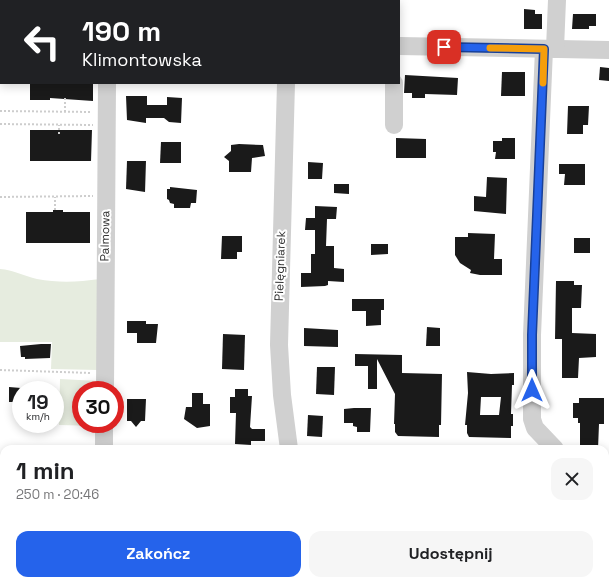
<!DOCTYPE html>
<html lang="pl">
<head>
<meta charset="utf-8">
<style>
	:root { --surface:#fff; --page:#f6f6f6; --text:#202124; --muted:#757577; --accent:#2563eb }
	body { margin:0; font-family:"Space Grotesk",sans-serif; background:var(--page); color:var(--text); height:100vh; display:flex; flex-direction:column; font-size:15px; white-space:nowrap }
	* { box-sizing:border-box; margin:0 }
	p { font-size:13px; color:var(--muted) }
	.icon { flex:none; width:22px; height:22px; fill:none; stroke:currentColor; stroke-width:2; stroke-linecap:round; stroke-linejoin:round }
	.map { position:relative; flex:1; overflow:hidden }
	.panel { position:absolute; left:0px; top:445px; width:609px; height:140px; display:flex; flex-direction:column; background:var(--surface); border-radius:12px 12px 0 0; box-shadow:0 2px 10px #0003 }
	.panel>* { flex:none }
	.banner { position:absolute; left:0px; top:0px; width:400px; height:84px; box-shadow:0 2px 10px #0003; background:#202124; color:#fff; overflow:hidden }
	.speed { position:absolute; left:12px; top:381px; display:flex; gap:8px; font-size:20px; font-weight:700; text-align:center }
	.speed>* { display:grid; place-content:center; width:52px; height:52px; border-radius:50%; background:var(--surface); box-shadow:0 2px 10px #0003; line-height:1 }
	.speed small { font-size:10px; font-weight:400 }
	.speed .limit { border:6px solid #d22; background:#fff; color:#111 }
	.pin { position:absolute; display:grid; place-items:center; width:34px; height:34px; color:#fff; margin:-17px; border-radius:8px; box-shadow:0 2px 6px #0006 }
	.me { position:absolute; width:44px; margin:-22px; rotate:0deg; stroke-linejoin:round; filter:drop-shadow(0 0 3px #0008) }
	.turn { display:flex; align-items:center; gap:14px; height:84px; padding:0 16px; font-size:18px }
	.turn .icon { width:52px; height:52px; stroke-width:2.5 }
	.turn b { display:block; font-size:28px; line-height:34px }
	.round { display:grid; place-items:center; flex:none; width:42px; height:42px; border-radius:12px; background:var(--page) }
	.summary { display:flex; align-items:center; justify-content:space-between; height:68px; padding:0 16px }
	h1 { font-size:24px; font-weight:600; line-height:30px }
	.button { display:flex; gap:8px; margin-top:auto; padding:8px 16px }
	.button a { flex:1; height:46px; border-radius:12px; background:var(--accent); color:#fff; font-size:16px; font-weight:600; line-height:46px; text-align:center }
	.button a+a { background:var(--page); color:var(--text) }
	.map>svg:first-child { display:block }
</style>
</head>
<body>
<div class="map">
<svg width="609" height="585" viewBox="0 0 609 585">
	<rect width="100%" height="100%" fill="#fff"/>
	<g fill="#e6ecdf">
		<path d="M5 0H277L5 1Z"/>
		<path d="M0 269C13 270 24 276 37 279 59 283 78 282 100 279L99 370 51 369 52 342H0Z"/>
		<path d="M60 379 99 381V390H81V424H99V426L59 425Z"/>
		<path d="M0 579 4 581 256 583 264 581H279V585H0Z"/>
	</g>
	<g fill="none" stroke-linecap="round" stroke-linejoin="round">
		<g stroke="#cfe2ee" stroke-width="13">
			<path d="M605 497 609 498"/>
			<path d="M277 585 279 584"/>
		</g>
	</g>
	<g fill="#1a1a1a" fill-rule="evenodd">
		<path d="M524 9 535 10V14H542V29H524Z"/>
		<path d="M573 14H596V26H589V29H572Z"/>
		<path d="M600 67 609 68V81L599 80Z"/>
		<path d="M502 72H525V96H501Z"/>
		<path d="M405 75 458 78 457 95 425 94V98H412V93H404Z"/>
		<path d="M30 83H93V101L50 98V100H30Z"/>
		<path d="M126 96H147V105H167V97L182 98 181 123 169 122 164 118H146V123L127 120Z"/>
		<path d="M568 106H589L588 125H583V134H567Z"/>
		<path d="M30 130H92L91 161H30Z"/>
		<path d="M396 138 426 139V158H396Z"/>
		<path d="M502 138H515V159H495L496 152H493V141H502Z"/>
		<path d="M161 142H181V163H160Z"/>
		<path d="M239 144 263 145 265 156 252 158 251 172H229V161L224 157 231 151V145Z"/>
		<path d="M127 161H146L145 192 126 189Z"/>
		<path d="M308 162 323 163 322 179H308Z"/>
		<path d="M559 164H585V185H564L565 174H559Z"/>
		<path d="M487 177 507 178 506 214 474 211V196L486 197Z"/>
		<path d="M334 184H349V194L334 193Z"/>
		<path d="M170 187 197 190 196 203H191L190 208H174V204L170 203 169 200 167 199V189H170Z"/>
		<path d="M315 206 337 207 336 219H327L326 246H334V268L344 269V282L328 281V285L325 286 301 287V273H311V254H315V230H305L306 218H315Z"/>
		<path d="M53 210H63V212H90V243H26V212H53Z"/>
		<path d="M468 233 495 234 494 259H502V275H480L470 273 471 270 460 263 455 255V237H468Z"/>
		<path d="M222 236H242V252H237V259H221Z"/>
		<rect x="574" y="238" width="16" height="15"/>
		<path d="M371 244H388V254L371 255Z"/>
		<path d="M556 281H574V285H582L581 308H572V333L596 334V357L579 358 578 378H562V339H555Z"/>
		<path d="M352 299H384V310H381V325L366 326V311H352Z"/>
		<path d="M127 321H146V324H158L156 343H137V333H127Z"/>
		<path d="M427 327 440 328V346H426Z"/>
		<path d="M304 328 338 330V347L304 346Z"/>
		<path d="M223 334 245 335 244 370 222 369Z"/>
		<path d="M41 344H51L50 358 25 359V357H21L20 346Z"/>
		<path d="M355 354 402 355V373L442 374 441 425H439V437L398 436 395 432V424H394L395 394 377 359V389H368V366H355Z"/>
		<path d="M317 367H335L334 395 316 394Z"/>
		<path d="M467 372 491 374 514 373V385H512L511 414H513V426H511V438L469 437 467 433V425H465L468 393ZM481 397H501L499 415H480Z"/>
		<path d="M9 387 21 388V402H9Z"/>
		<path d="M235 389H248V396H252L250 427 252 429H265V441H251V445L235 444 236 413H230V397H235Z"/>
		<path d="M192 393H203V404H210V426L197 428 184 419 186 407H192Z"/>
		<path d="M579 398H604V424H599L598 449H580V423H578V418H573V403H579Z"/>
		<path d="M127 399H146L145 421H141L136 427 131 421H127Z"/>
		<path d="M354 408H371L370 432H357V427L353 426V423H344V409Z"/>
		<path d="M308 415 323 416 322 437 307 436Z"/>
	</g>
	<g fill="none" stroke-linecap="round" stroke-linejoin="round">
		<g stroke="#cdcdcd" stroke-width="2" stroke-dasharray="2 2" stroke-linecap="butt">
			<path d="M48 1 49 0"/>
			<path d="M65 98V111"/>
			<path d="M0 111 92 112"/>
			<path d="M0 124 93 125"/>
			<path d="M59 134V125"/>
			<path d="M0 197 93 196"/>
			<path d="M55 210V197"/>
			<path d="M0 370 91 373"/>
			<path d="M106 581 107 585"/>
		</g>
		<g stroke="#d0d0d0" stroke-width="18">
			<path d="M286 1V0"/>
			<path d="M0 44H1"/>
			<path d="M399 46 609 50"/>
			<path d="M544 49 532 335V419L535 428 555 449"/>
			<path d="M555 49 557 0"/>
			<path d="M286 83 279 345 282 395 289 449"/>
			<path d="M394 125V83"/>
			<path d="M105 390 107 83"/>
			<path d="M104 449V424"/>
			<path d="M288 585V581"/>
			<path d="M557 585V581"/>
		</g>
	</g>
	<g fill="none" stroke-linecap="round" stroke-linejoin="round">
		<g stroke="#184099" stroke-width="10">
			<path id="route" d="M444 47 544 49 532 335V390"/>
		</g>
		<use href="#route" stroke="#2563eb" stroke-width="7"/>
		<path stroke="#f59e0b" stroke-width="7" d="M490 48 544 49 543 83"/>
	</g>
	<g text-anchor="middle" dominant-baseline="central" stroke-width="4" stroke-linejoin="round" paint-order="stroke">
		<g font-size="12" fill="#333" stroke="#fff">
			<text transform="translate(105 236) rotate(-89)">Palmowa</text>
			<text transform="translate(280 266) rotate(-88)">Pielęgniarek</text>
		</g>
	</g>
</svg>
<div class="speed"><div>19<small>km/h</small></div><div class="limit">30</div></div>
<div class="pin" style="left:444px;top:47px;background:#d93025"><svg class="icon" aria-label="arrive" viewBox="0 0 24 24"><path d="M6 21V4h12l-3 4 3 4H6"/></svg></div>
<svg class="me" style="left:532px;top:390px" viewBox="-20 -20 40 40"><path d="M0-17L14 15 0 8-14 15z" fill="#2563eb" stroke="#fff" stroke-width="4"/></svg>
<div class="banner">
<div class="turn"><svg class="icon" aria-label="left" viewBox="0 0 24 24"><path d="M17 20v-9H6M10 6l-5 5 5 5"/></svg><div><b>190 m</b>Klimontowska</div></div>
</div>
<section class="panel">
<div class="summary"><div><h1>1 min</h1><p>250 m · 20:46</p></div><a class="round"><svg class="icon" aria-label="close" viewBox="0 0 24 24"><path d="M6 6l12 12M18 6L6 18"/></svg></a></div>
<div class="button"><a>Zakończ</a><a>Udostępnij</a></div>
</section>
</div>
</body>
</html>
